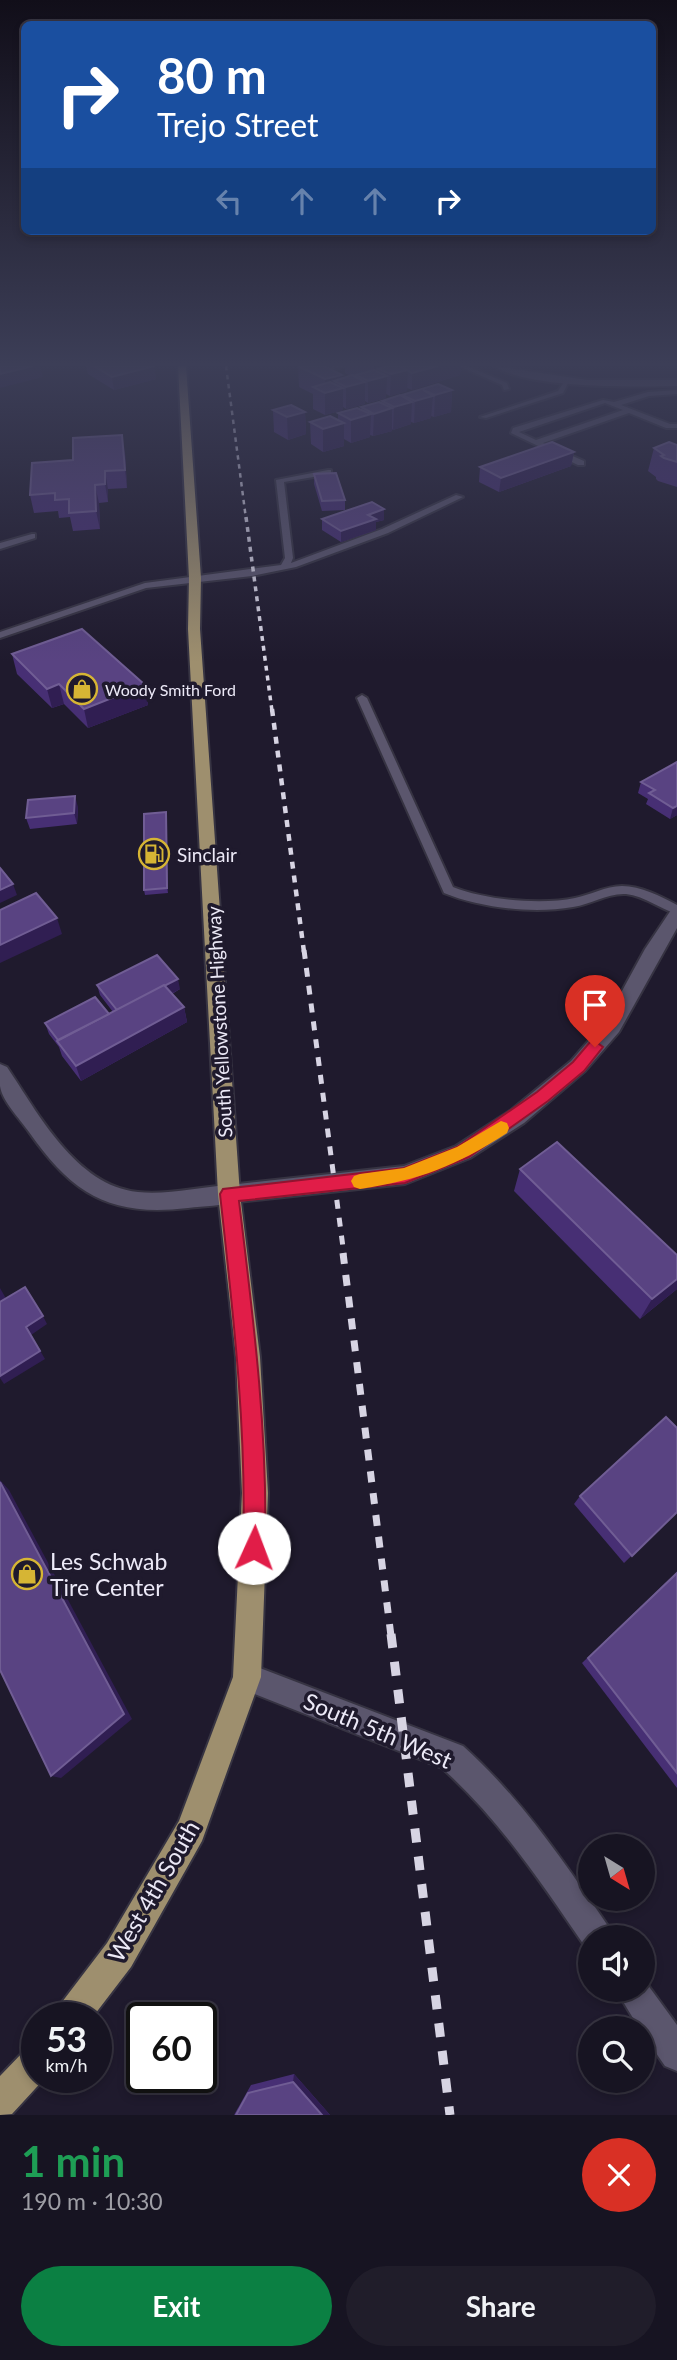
<!DOCTYPE html>
<html lang="en">
<head>
<meta charset="utf-8">
<style>
	:root { --surface:#171422; --page:#201d2a; --text:#f1f3f6; --muted:#9e9ea5; --line:#363340; --accent:#0b8043 }
	body { margin:0; font-family:Lato,sans-serif; background:var(--page); color:var(--text); height:100vh; display:flex; flex-direction:column; font-size:26px; white-space:nowrap }
	* { box-sizing:border-box; margin:0 }
	p { font-size:23px; color:var(--muted) }
	.icon { flex:none; width:38px; height:38px; fill:none; stroke:currentColor; stroke-width:2; stroke-linecap:round; stroke-linejoin:round }
	.map { position:relative; height:2115px; overflow:hidden }
	.sheet { display:flex; flex-direction:column; background:var(--surface); flex:1 }
	.sheet>* { flex:none }
	.hud { position:absolute; left:21px; top:21px; width:635px; height:214px; border-radius:10px; box-shadow:0 4px 10px #0003,0 0 0 2px var(--line); background:#1a4fa0; color:#fff; overflow:hidden }
	.needle { width:46px; rotate:143deg }
	.tools { position:absolute; left:578px; top:1834px; display:grid; gap:14px }
	.tools a { display:grid; place-items:center; width:77px; height:77px; border-radius:50%; background:var(--surface); box-shadow:0 4px 10px #0003,0 0 0 2px var(--line); font-size:35px }
	.speed { position:absolute; left:21px; top:2002px; display:flex; gap:14px; font-size:35px; font-weight:700; text-align:center }
	.speed>* { display:grid; place-content:center; width:91px; height:91px; border-radius:50%; background:var(--surface); box-shadow:0 4px 10px #0003,0 0 0 2px var(--line); line-height:1 }
	.speed small { font-size:18px; font-weight:400 }
	.speed .limit { border:4px solid #111; border-radius:10px; background:#fff; color:#111 }
	.pin { position:absolute; display:grid; place-items:center; width:60px; height:60px; color:#fff; margin:-72px -30px; border-radius:50% 50% 50% 0; rotate:-45deg; box-shadow:0 0 7px #0007 }
	.pin .icon { rotate:45deg }
	.me { position:absolute; width:77px; margin:-38px; rotate:2deg; stroke-linejoin:round; filter:drop-shadow(0 0 5px #0008) }
	.turn { display:flex; align-items:center; gap:24px; height:147px; padding:0 21px; font-size:32px }
	.turn .icon { width:91px; height:91px; stroke-width:2.5 }
	.turn b { display:block; font-size:49px; line-height:60px }
	.lanes { display:flex; align-items:center; height:66px; padding:0 21px; background:#0003; justify-content:center; gap:35px; direction:ltr }
	.lanes .off { opacity:.35 }
	.round { display:grid; place-items:center; flex:none; width:74px; height:74px; border-radius:37px; background:var(--page) }
	.head { display:flex; align-items:center; justify-content:space-between; height:119px; padding:0 21px }
	h1 { font-size:42px; font-weight:700; line-height:52px; color:#1e9e55 }
	.action { display:flex; gap:14px; margin-top:auto; padding:14px 21px }
	.action a { flex:1; height:80px; border-radius:42px; background:var(--accent); color:#fff; font-size:28px; font-weight:700; line-height:80px; text-align:center }
	.action a+a { background:var(--page); color:var(--text) }
	.map>svg:first-child { display:block }
</style>
</head>
<body>
<div class="map">
<svg width="677" height="2115" viewBox="0 0 677 2115">
	<rect width="100%" height="100%" fill="#1f1a2d"/>
	<g fill="none" stroke-linecap="round" stroke-linejoin="round">
		<g stroke="#363342" stroke-width="4">
			<g id="service">
				<path d="M333 366H346L315 373 312 371Z"/>
				<path d="M459 366H467L507 383 509 389 504 390 502 385Z"/>
				<path d="M566 379 569 381 563 393 486 418 480 417 558 391Z"/>
				<path d="M677 390V394L649 396 621 405 670 424H677V428H666L629 413 543 443 584 461V465H578L511 433 513 428 603 400 614 402 648 392ZM605 403 623 410 536 440 519 432Z"/>
				<path d="M328 470H331V474L284 482 293 558 291 563 382 529 456 495 463 497 388 533 296 567 252 576 146 588 0 638V632L145 583 281 565 285 558 276 480Z"/>
				<path d="M32 534H35V538L0 549V543Z"/>
				<path d="M362 695 367 698 453 887C485 900 541 905 575 898 591 895 605 886 622 886 641 886 660 896 677 905V914C660 909 645 896 626 894 607 893 592 904 573 907 533 914 481 908 444 893L357 698Z"/>
			</g>
		</g>
		<g stroke="#363342" stroke-width="4">
			<g id="minor">
				<path d="M494 366 587 380H677V386C634 387 528 389 494 366Z"/>
				<path d="M677 908V928L619 1032 585 1071 524 1123 470 1158 405 1184 229 1203 221 1201 218 1194 221 1187 229 1185 404 1166 456 1146 510 1111 571 1061 605 1022 645 949 671 910Z"/>
			</g>
		</g>
		<g stroke="#363342" stroke-width="4">
			<g id="tertiary">
				<path d="M0 1064 7 1067C38 1113 76 1186 138 1192 168 1195 199 1187 229 1185L237 1187 240 1194 237 1201C222 1206 204 1206 188 1208 111 1217 73 1195 29 1132 20 1119 2 1101 0 1086 0 1079 0 1071 0 1064Z"/>
				<path d="M247 1663 463 1746C521 1798 564 1862 608 1926L613 1937H590V1950L586 1948C542 1884 500 1820 442 1768L237 1687 233 1677 237 1667Z"/>
				<path d="M642 1977 677 2025V2071L665 2066 642 2033V2028H639L616 1990H642Z"/>
			</g>
		</g>
		<g stroke="#363342" stroke-width="4">
			<g id="primary">
				<path d="M178 366H186L201 578 200 629 240 1194 260 1357 268 1493 261 1677 202 1841 131 1967 92 2018H54L59 2006 107 1943 179 1821 233 1677 242 1493 236 1357 218 1194 188 629 189 578Z"/>
				<path d="M37 2045V2077H46L12 2114 0 2115V2076L25 2050Z"/>
			</g>
		</g>
		<use href="#service" fill="#5b566d" fill-rule="evenodd"/>
		<use href="#minor" fill="#5b566d" fill-rule="evenodd"/>
		<use href="#tertiary" fill="#5b566d" fill-rule="evenodd"/>
		<use href="#primary" fill="#9e8f6e" fill-rule="evenodd"/>
		<path stroke="#d7d4e3" stroke-width="2.5" stroke-dasharray="4.5 4.5" stroke-linecap="butt" d="M226 366 246 519"/>
		<path stroke="#d7d4e3" stroke-width="3.5" stroke-dasharray="5 5" stroke-linecap="butt" d="M246 517 272 711"/>
		<path stroke="#d7d4e3" stroke-width="4.5" stroke-dasharray="7 7" stroke-linecap="butt" d="M272 709 304 952"/>
		<path stroke="#d7d4e3" stroke-width="5" stroke-dasharray="9 9" stroke-linecap="butt" d="M304 950 344 1255"/>
		<path stroke="#d7d4e3" stroke-width="7" stroke-dasharray="11 11" stroke-linecap="butt" d="M343 1253 391 1636"/>
		<path stroke="#d7d4e3" stroke-width="9" stroke-dasharray="14 14" stroke-linecap="butt" d="M391 1634 450 2115"/>
	</g>
	<g fill="#472f74">
		<path d="M86 366H154L156 379 114 390 88 374Z"/>
		<path d="M298 366 342 378 351 376 345 373V366H461L460 375 412 390 407 388V391L390 396 386 394V398L368 403 365 401V404L346 409 343 407V410L325 415 313 409V394L299 387Z"/>
		<path d="M452 390 451 412 434 417 431 416V418L414 423 411 422V424L393 430 392 429V431L373 436 370 435V437L351 443 344 439V446L323 452 311 444 310 422 338 420V413L361 409V407L382 403V401L402 397V395Z"/>
		<path d="M273 410 305 412 306 434 288 440 274 432Z"/>
		<path d="M677 445V487L658 481 656 479V477L648 471 654 448Z"/>
		<path d="M574 452 571 466 499 492 479 482 480 467Z"/>
		<path d="M125 453 127 488 108 489V502L99 503 100 529 73 531 70 517 59 518 58 511 34 513 30 495 73 460Z"/>
		<path d="M314 474 345 500V510L322 511 314 484Z"/>
		<path d="M322 519 384 520 376 522V530L341 542 322 530Z"/>
		<path d="M12 654 145 685 148 705 88 728 64 704 52 708 17 674Z"/>
		<path d="M677 762V815L670 819 646 804 648 799 638 793 641 782Z"/>
		<path d="M78 807 77 824 30 829 26 818Z"/>
		<path d="M166 812 168 893 145 895 144 890Z"/>
		<path d="M97 985 180 989 172 994 184 1007 187 1022 81 1081 62 1056 59 1047 49 1034 45 1023 109 1014 113 1012 100 995Z"/>
		<path d="M520 1169 677 1255V1289L640 1319 514 1191Z"/>
		<path d="M580 1496 677 1512 624 1563 574 1504Z"/>
		<path d="M677 1572V1788L582 1663Z"/>
		<path d="M294 2074 330 2115H234L251 2085Z"/>
	</g>
	<g fill="#301e52">
		<path d="M33 366H40L43 377 0 388V374Z"/>
		<path d="M154 366 156 379 114 390 112 377Z"/>
		<path d="M374 366H390L378 369 377 378 387 376 386 398 368 403V381L374 379Z"/>
		<path d="M438 366H461L460 375 412 390V373Z"/>
		<path d="M408 370 407 391 390 396 391 374Z"/>
		<path d="M342 375V385L334 381V391L343 388V410L325 415V379Z"/>
		<path d="M365 382V404L346 409V387Z"/>
		<path d="M452 390 451 412 434 417 435 395Z"/>
		<path d="M433 396 431 418 414 423 415 401Z"/>
		<path d="M412 402 411 424 393 430 394 407Z"/>
		<path d="M392 408V431L373 436 374 414Z"/>
		<path d="M305 412 306 434 288 440 287 417Z"/>
		<path d="M371 414 370 437 351 443V420Z"/>
		<path d="M344 423V446L323 452V429Z"/>
		<path d="M122 435 125 453 127 488 125 470Z"/>
		<path d="M574 452 571 466 499 492 501 478Z"/>
		<path d="M105 471 108 489V502L105 484Z"/>
		<path d="M95 485 99 503 100 529 96 511Z"/>
		<path d="M384 509V520L376 522V530L341 542V531L368 515Z"/>
		<path d="M59 684 64 704 52 708 47 689Z"/>
		<path d="M145 685 148 705 88 728 84 709Z"/>
		<path d="M75 796 78 807 77 824 74 813Z"/>
		<path d="M677 806V815L670 819 673 808Z"/>
		<path d="M166 812 167 818 168 893 167 888Z"/>
		<path d="M13 884 17 895 0 903V890Z"/>
		<path d="M57 918 62 934 0 963V945Z"/>
		<path d="M178 979 180 989 120 1021 117 1010Z"/>
		<path d="M184 1007 187 1022 81 1081 76 1066Z"/>
		<path d="M677 1279V1289L640 1319 652 1299Z"/>
		<path d="M0 1288 8 1302 0 1307Z"/>
		<path d="M43 1316 47 1324 31 1335 45 1359 4 1384 0 1378V1376L26 1327Z"/>
		<path d="M0 1480 9 1490 132 1719 61 1778 51 1776Z"/>
		<path d="M294 2074 330 2115H322L293 2082Z"/>
	</g>
	<g fill="#594382" stroke="#705d94" stroke-width="2">
		<path d="M0 366H33L0 374Z"/>
		<path d="M94 366H154L112 377Z"/>
		<path d="M298 366H324L342 375 325 379Z"/>
		<path d="M387 366H400L408 370 391 374 378 369Z"/>
		<path d="M400 366H438L412 373Z"/>
		<path d="M374 370 387 376 368 381 356 375Z"/>
		<path d="M352 375 365 382 346 387 334 381Z"/>
		<path d="M330 382 343 388 325 393 313 387Z"/>
		<path d="M438 384 452 390 435 395 423 390 433 396 415 401 402 395Z"/>
		<path d="M400 395 412 402 394 407 382 401Z"/>
		<path d="M379 402 392 408 374 414 361 407Z"/>
		<path d="M291 405 305 412 287 417 273 410Z"/>
		<path d="M357 408 371 414 351 420 338 413Z"/>
		<path d="M330 416 344 423 323 429 310 422Z"/>
		<path d="M122 435 125 470 105 471V484L95 485 96 511 69 513V499L55 500V493L30 495 32 463 73 460V438Z"/>
		<path d="M552 442 574 452 501 478 480 467Z"/>
		<path d="M669 442 677 445V462L664 458 661 456 664 455 654 448Z"/>
		<path d="M336 473 345 500 322 501 314 474Z"/>
		<path d="M372 502 384 509 368 515 376 519 341 531 322 519Z"/>
		<path d="M82 629 145 685 84 709 59 684 47 689 12 654Z"/>
		<path d="M677 762V806L673 808 649 793 655 790 641 782Z"/>
		<path d="M75 796 74 813 26 818 28 800Z"/>
		<path d="M166 812 167 888 144 890V814Z"/>
		<path d="M0 868 13 884 0 890Z"/>
		<path d="M36 893 57 918 0 945V910Z"/>
		<path d="M157 955 178 979 117 1010 97 985Z"/>
		<path d="M164 985 184 1007 76 1066 57 1041Z"/>
		<path d="M95 997 109 1014 58 1040 45 1023Z"/>
		<path d="M557 1142 677 1255V1279L652 1299 520 1169Z"/>
		<path d="M25 1287 43 1316 26 1327 40 1351 0 1376V1302Z"/>
		<path d="M666 1417 677 1428V1512L632 1556 580 1496Z"/>
		<path d="M0 1482 124 1714 51 1776 0 1670Z"/>
		<path d="M677 1573V1773L588 1658Z"/>
		<path d="M293 2082 322 2115H236L248 2093Z"/>
	</g>
	<linearGradient id="sky" x2="0" y2="1"><stop stop-color="#110e19"/><stop offset="0.55" stop-color="#3c3e57"/><stop offset="1" stop-color="#3c3e57" stop-opacity="0"/></linearGradient>
	<rect width="677" height="662" fill="url(#sky)"/>
	<path fill="#e11d48" stroke="#92132f" stroke-width="2" d="M595 1041 603 1047 584 1071 548 1101 469 1157 405 1183 239 1201C253 1316 268 1432 265 1548L261 1556 254 1559 246 1556 243 1548C247 1430 233 1312 220 1194L223 1189 404 1168 457 1147 537 1092 573 1062 590 1042Z"/>
	<path fill="#f59e0b" d="M501 1121 507 1123 509 1128 507 1133C456 1166 420 1180 360 1189L354 1187 351 1181 354 1176 360 1174 404 1168 457 1147Z"/>
	<defs>
		<g id="shop-ring" transform="scale(1.575)"><circle r="9.5" fill="#1f1a2d" stroke="#d6b534" stroke-width="1.5"/><path d="M-5-2.5h2.3a2.7 3.5 0 0 1 5.4 0H5L5.5 6h-11ZM-1.5-2.5h3a1.5 2.3 0 0 0-3 0Z" fill="#d6b534"/></g>
		<g id="fuel-ring" transform="scale(1.575)"><circle r="9.5" fill="#1f1a2d" stroke="#d6b534" stroke-width="1.5"/><path d="M-5.5-6h7V0h2V4h1.3V-2.5L3-4.5l.8-.8L6-3V5H2.5V1h-1V6h-7ZM-4.2-4.7v3.2H.2V-4.7Z" fill="#d6b534"/></g>
	</defs>
	<g fill-rule="evenodd">
		<use href="#shop-ring" x="82" y="689"/>
		<use href="#fuel-ring" x="154" y="854"/>
		<use href="#shop-ring" x="27" y="1574"/>
	</g>
	<g text-anchor="middle" dominant-baseline="central" stroke-width="7" stroke-linejoin="round" paint-order="stroke">
		<g font-size="16" fill="#ece9f7" stroke="#1f1a2d" text-anchor="start">
			<text x="105" y="689">Woody Smith Ford</text>
		</g>
		<g font-size="19" fill="#ece9f7" stroke="#1f1a2d" text-anchor="start">
			<text x="177" y="854">Sinclair</text>
		</g>
		<g font-size="19" fill="#ece9f7" stroke="#1f1a2d">
			<text transform="translate(219 1022) rotate(-93)">South Yellowstone Highway</text>
		</g>
		<g font-size="23" fill="#ece9f7" stroke="#1f1a2d" text-anchor="start">
			<text x="50" y="1561">Les Schwab<tspan x="50" dy="26">Tire Center</tspan></text>
		</g>
		<g font-size="23" fill="#ece9f7" stroke="#1f1a2d">
			<text transform="translate(378 1730) rotate(23)">South 5th West</text>
			<text transform="translate(153 1891) rotate(-60)">West 4th South</text>
		</g>
	</g>
</svg>
<div class="tools">
<a><svg class="needle" viewBox="-14 -14 28 28"><path d="M0-13l5 13h-10z" fill="#e53935"/><path d="M0 13l5-13h-10z" fill="#9e9ea5"/></svg></a>
<a><svg class="icon" aria-label="sound" viewBox="0 0 24 24"><path d="M4 9h4l5-4v14l-5-4H4zM17 9q2 3 0 6"/></svg></a>
<a><svg class="icon" aria-label="search" viewBox="0 0 24 24"><circle cx="10" cy="10" r="6"/><path d="M15 15l6 6"/></svg></a>
</div>
<div class="speed"><div>53<small>km/h</small></div><div class="limit">60</div></div>
<div class="pin" style="left:595px;top:1047px;background:#d93025"><svg class="icon" aria-label="arrive" viewBox="0 0 24 24"><path d="M6 21V4h12l-3 4 3 4H6"/></svg></div>
<svg class="me" style="left:254px;top:1548px" viewBox="-20 -20 40 40"><circle r="19" fill="#fff"/><path d="M0-13L10 11 0 6-10 11z" fill="#e11d48"/></svg>
<div class="hud">
<div class="turn"><svg class="icon" aria-label="right" viewBox="0 0 24 24"><path d="M7 20v-9h11M14 6l5 5-5 5"/></svg><div><b>80 m</b>Trejo Street</div></div>
<div class="lanes"><svg class="icon off" aria-label="left" viewBox="0 0 24 24"><path d="M17 20v-9H6M10 6l-5 5 5 5"/></svg><svg class="icon off" aria-label="ahead" viewBox="0 0 24 24"><path d="M12 20V5M6 11l6-6 6 6"/></svg><svg class="icon off" aria-label="ahead" viewBox="0 0 24 24"><path d="M12 20V5M6 11l6-6 6 6"/></svg><svg class="icon" aria-label="right" viewBox="0 0 24 24"><path d="M7 20v-9h11M14 6l5 5-5 5"/></svg></div>
</div>
</div>
<section class="sheet">
<div class="head"><div><h1>1 min</h1><p>190 m · 10:30</p></div><a class="round" style="background:#d93025;color:#fff"><svg class="icon" aria-label="close" viewBox="0 0 24 24"><path d="M6 6l12 12M18 6L6 18"/></svg></a></div>
<div class="action"><a>Exit</a><a>Share</a></div>
</section>
</body>
</html>
